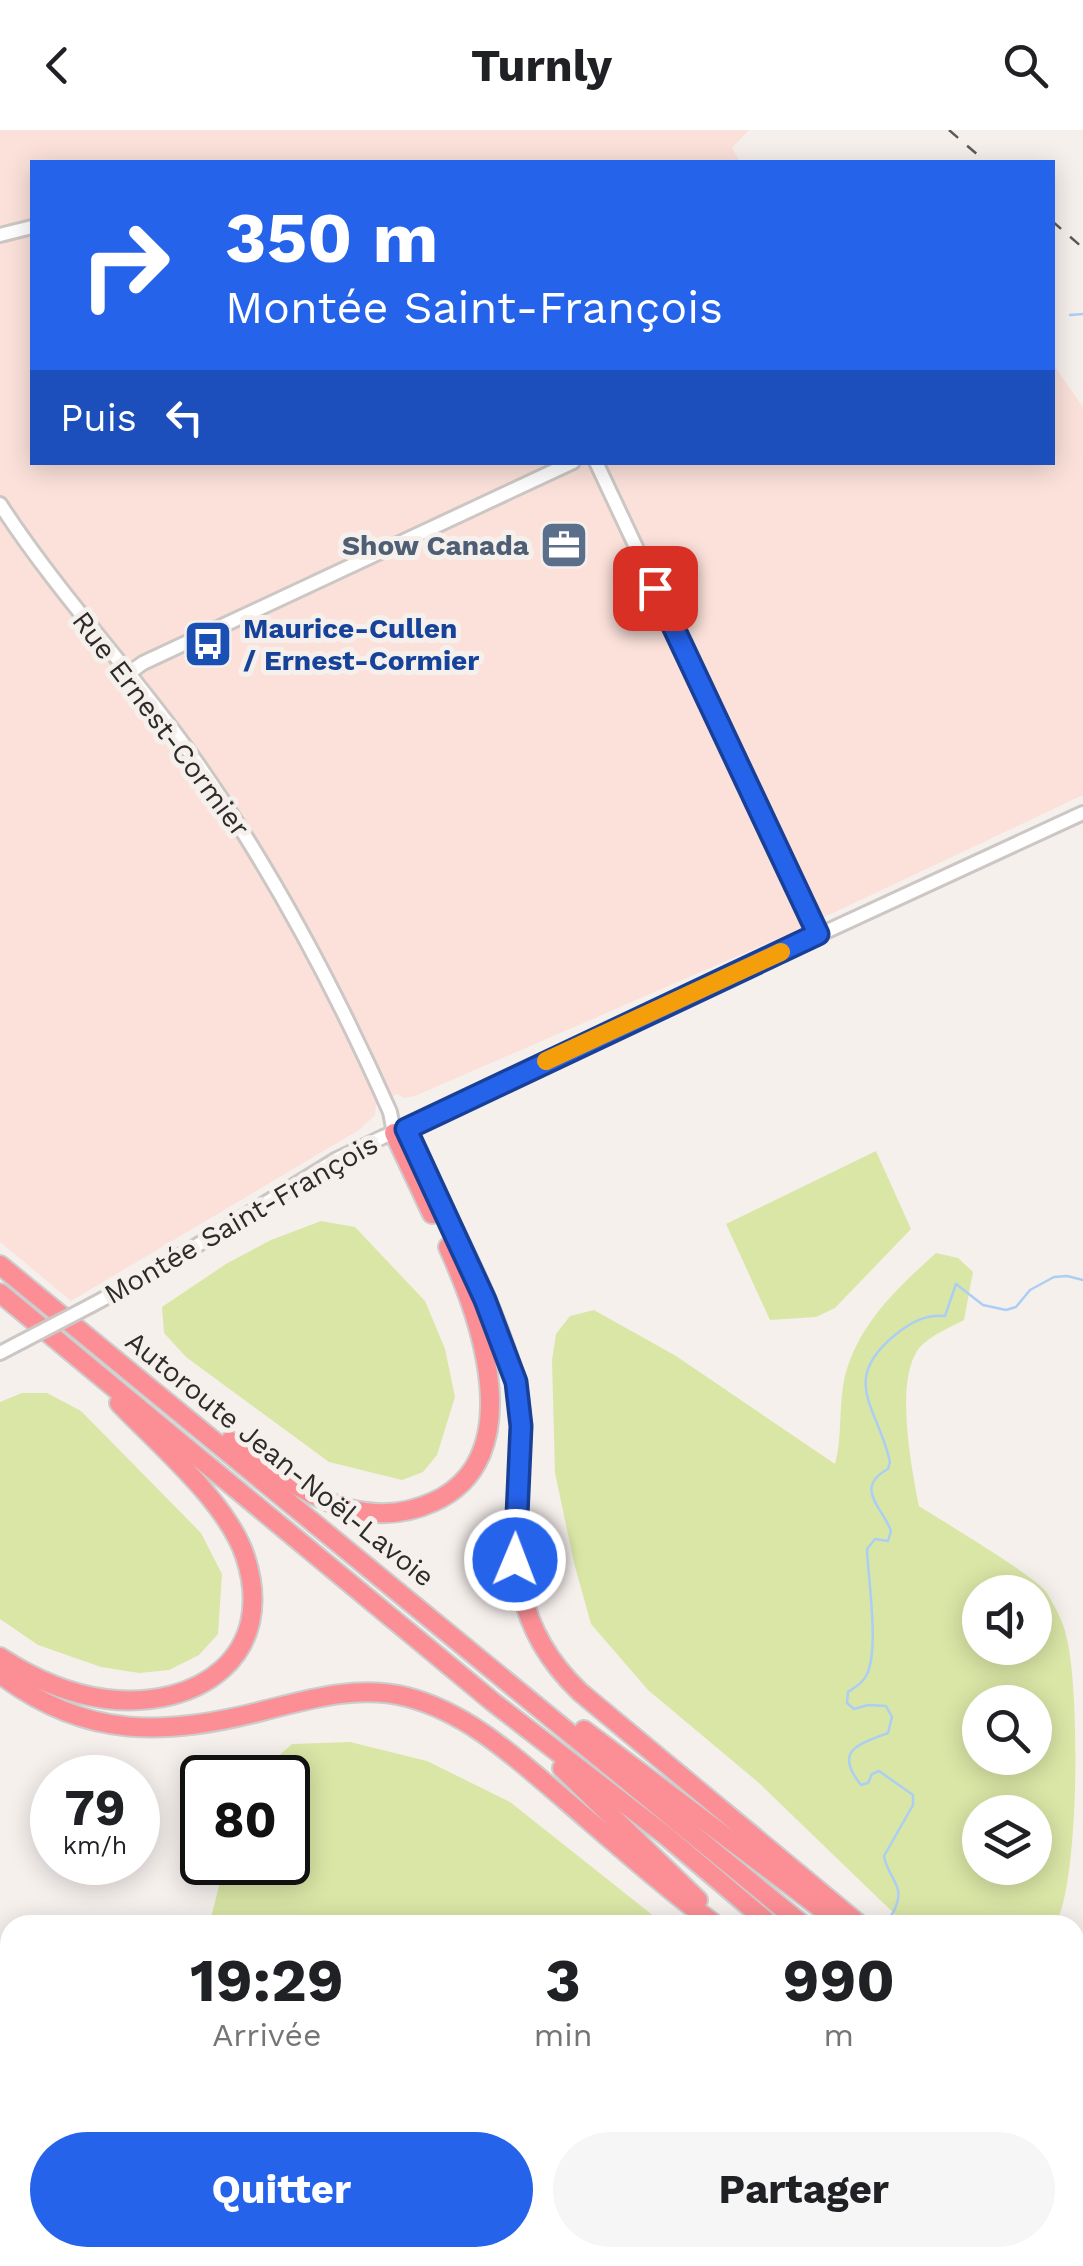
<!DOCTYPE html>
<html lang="fr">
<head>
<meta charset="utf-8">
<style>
	:root { --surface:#fff; --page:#f6f6f6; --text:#202124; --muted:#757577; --accent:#2563eb }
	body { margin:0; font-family:"Work Sans",sans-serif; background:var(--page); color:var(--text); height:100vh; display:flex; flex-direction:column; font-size:38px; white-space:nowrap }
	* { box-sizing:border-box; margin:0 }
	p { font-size:32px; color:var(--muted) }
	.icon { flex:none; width:55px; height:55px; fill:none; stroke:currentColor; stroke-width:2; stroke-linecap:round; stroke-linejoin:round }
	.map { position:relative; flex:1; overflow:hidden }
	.side { position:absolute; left:0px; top:1785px; width:1085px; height:352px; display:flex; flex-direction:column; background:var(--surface); border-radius:30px 30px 0 0; box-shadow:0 5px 25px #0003 }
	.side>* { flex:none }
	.hud { position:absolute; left:30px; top:30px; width:1025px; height:305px; border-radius:0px; box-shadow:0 5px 25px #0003; background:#2563eb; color:#fff; overflow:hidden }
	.tools { position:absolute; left:962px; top:1445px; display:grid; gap:20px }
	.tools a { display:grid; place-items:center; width:90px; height:90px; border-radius:50%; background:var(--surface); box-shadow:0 5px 25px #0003; font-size:50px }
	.speed { position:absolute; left:30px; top:1625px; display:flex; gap:20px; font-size:50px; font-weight:700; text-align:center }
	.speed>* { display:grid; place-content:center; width:130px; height:130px; border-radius:50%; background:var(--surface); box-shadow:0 5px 25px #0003; line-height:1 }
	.speed small { font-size:25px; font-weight:400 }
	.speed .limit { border:5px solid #111; border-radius:15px; background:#fff; color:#111 }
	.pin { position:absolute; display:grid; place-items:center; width:85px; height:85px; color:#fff; margin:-42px; border-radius:20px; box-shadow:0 5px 15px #0006 }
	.me { position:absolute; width:110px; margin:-55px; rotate:1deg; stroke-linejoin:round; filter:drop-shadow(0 0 8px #0008) }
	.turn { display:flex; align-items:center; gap:35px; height:210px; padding:0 30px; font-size:45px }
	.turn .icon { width:130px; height:130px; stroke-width:2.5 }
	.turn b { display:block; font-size:70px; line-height:85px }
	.then { display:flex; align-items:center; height:95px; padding:0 30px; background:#0003; gap:20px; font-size:38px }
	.eta { display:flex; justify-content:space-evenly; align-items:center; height:170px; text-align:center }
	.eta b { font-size:60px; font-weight:700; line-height:70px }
	.cta { display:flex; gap:20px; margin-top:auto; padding:20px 30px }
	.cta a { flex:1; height:115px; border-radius:60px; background:var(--accent); color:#fff; font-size:40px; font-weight:700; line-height:115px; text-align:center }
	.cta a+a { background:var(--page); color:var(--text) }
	header { display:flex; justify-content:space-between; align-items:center; height:130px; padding:0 30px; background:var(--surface); font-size:45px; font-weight:700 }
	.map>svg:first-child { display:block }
</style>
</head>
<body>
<header><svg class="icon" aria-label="back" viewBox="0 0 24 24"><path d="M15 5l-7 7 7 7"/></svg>Turnly<svg class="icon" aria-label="search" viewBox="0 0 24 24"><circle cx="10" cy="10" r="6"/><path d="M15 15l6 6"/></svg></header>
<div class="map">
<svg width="1083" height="2136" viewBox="0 0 1083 2136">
	<rect width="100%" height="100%" fill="#f6f0ed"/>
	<path fill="#fbe1da" d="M0 0H749L732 18 740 32H32V332H1052L1053 234 1083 277V665L793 802 415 966 404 968 397 964 376 975 375 985 359 1000 71 1171 0 1112Z"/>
	<g fill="#dae6a6" fill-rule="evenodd">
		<path d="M876 1021 911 1099 835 1178 816 1187 770 1190 726 1094Z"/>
		<path d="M321 1091 355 1097 425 1171 445 1219 455 1267 437 1325 423 1342 402 1350 329 1332 186 1227 164 1203 162 1177 226 1134 271 1110Z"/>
		<path d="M936 1123 958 1128 973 1142 964 1190C951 1197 934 1204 923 1214 892 1242 912 1340 919 1376 942 1391 1037 1447 1047 1463 1054 1475 1063 1491 1066 1505 1080 1554 1080 1753 1055 1795H906L759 1653 648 1560 591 1494 574 1433 555 1343 552 1230 556 1204 570 1186 594 1180 676 1226 835 1334C842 1308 839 1282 843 1256 853 1199 895 1160 936 1123ZM980 1462H1035V1518H980ZM980 1572H1035V1628H980ZM980 1682H1035V1738H980Z"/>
		<path d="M22 1263H47L81 1281 201 1403 222 1444 218 1504 199 1525 169 1540 139 1543 101 1537 38 1515 0 1489V1272Z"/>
		<path d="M350 1612 427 1631 510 1672 665 1795H209L225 1733 288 1732V1648L255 1647 292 1614Z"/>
		<path d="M10 2050V2123L1 2121 0 2088Z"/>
		<path d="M324 2128H940L933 2136H328Z"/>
	</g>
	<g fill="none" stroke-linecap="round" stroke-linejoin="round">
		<g stroke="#accef4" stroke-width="2.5">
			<path d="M1070 185 1083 184"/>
			<path d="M890 1788C910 1755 889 1753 884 1726L913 1675V1665L879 1641 872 1644 868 1653 861 1655C834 1621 856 1615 888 1603L892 1587 886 1576 868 1575 854 1579 847 1573 848 1562C855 1557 862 1554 866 1546 880 1521 868 1449 867 1419L875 1409 888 1411 891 1401C883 1378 853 1358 888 1339L890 1332C878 1277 839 1251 895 1205 911 1192 926 1184 945 1186L956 1154 983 1175 1006 1180 1016 1177 1030 1160 1054 1147 1067 1146 1083 1150"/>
			<path d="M0 1928 10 1914"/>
		</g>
		<g stroke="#ccc7c4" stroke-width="18">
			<g id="minor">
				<path d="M0 105 32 97"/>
				<path d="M596 332 818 804"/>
				<path d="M0 374C57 462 129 538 190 623 270 735 334 856 390 982L394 1003"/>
				<path d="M129 543 143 533 573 332"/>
				<path d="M90 1176 157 1140 337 1029 383 1007 420 993 539 934 1083 683"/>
				<path d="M0 1223 21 1212"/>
			</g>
		</g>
		<g stroke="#cdcccc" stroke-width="22">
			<g id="highway">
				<path d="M406 999C443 1082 492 1164 516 1252 524 1281 521 1314 519 1344 513 1431 512 1497 580 1562L860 1795"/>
				<path d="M394 1003 432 1084"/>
				<path d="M0 1135 803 1795"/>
				<path d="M0 1163 493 1572 665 1705 771 1795"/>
				<path d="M230 1311C267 1335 306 1368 350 1379 378 1386 407 1384 433 1372 530 1329 481 1189 448 1117"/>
				<path d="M0 1527C32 1548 68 1564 106 1569 198 1580 278 1526 245 1426 227 1372 159 1315 119 1273"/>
				<path d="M0 1544C86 1610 167 1606 266 1580 313 1568 359 1555 407 1567 469 1583 517 1629 564 1669 614 1712 663 1756 716 1795"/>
				<path d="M584 1600 843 1795"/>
				<path d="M562 1638 698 1770"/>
				<path d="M1075 2023 1083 2033"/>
				<path d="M1075 2076 1083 2086"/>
				<path d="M1026 2128 1032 2136"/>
				<path d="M1068 2128 1075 2136"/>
			</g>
		</g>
		<use href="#minor" stroke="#fff" stroke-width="12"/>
		<use href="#highway" stroke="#fc8f95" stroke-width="18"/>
		<g stroke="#5c5a58" stroke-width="2.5" stroke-dasharray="12 12" stroke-linecap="butt">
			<path d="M949 0 986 32"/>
			<path d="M1052 91 1083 118"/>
		</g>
		<g stroke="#ccc7c4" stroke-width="18" stroke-linecap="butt">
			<path id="minor-bridge" d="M21 1212 90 1176"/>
		</g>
		<use href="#minor-bridge" stroke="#fff" stroke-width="12"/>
	</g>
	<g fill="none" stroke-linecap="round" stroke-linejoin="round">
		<g stroke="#184099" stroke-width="25">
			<path id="route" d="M515 1430 521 1296 516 1252 485 1170 406 999 818 804 655 458"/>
		</g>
		<use href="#route" stroke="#2563eb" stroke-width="18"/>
		<path stroke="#f59e0b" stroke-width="18" d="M546 931 781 822"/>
	</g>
	<defs>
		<g id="office-square" transform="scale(2.5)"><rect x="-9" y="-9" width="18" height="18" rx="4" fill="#5c6f8a" stroke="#f6f0ed"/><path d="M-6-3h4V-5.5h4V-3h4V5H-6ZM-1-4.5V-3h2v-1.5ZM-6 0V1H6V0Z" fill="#fff"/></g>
		<g id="bus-square" transform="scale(2.5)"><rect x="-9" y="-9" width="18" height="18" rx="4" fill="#1a4fb4" stroke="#f6f0ed"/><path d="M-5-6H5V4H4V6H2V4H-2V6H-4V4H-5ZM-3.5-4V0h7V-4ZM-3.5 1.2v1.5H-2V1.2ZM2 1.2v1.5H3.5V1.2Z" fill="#fff"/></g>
	</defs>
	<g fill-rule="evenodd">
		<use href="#office-square" x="564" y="415"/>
		<use href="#bus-square" x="208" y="514"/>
	</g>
	<g text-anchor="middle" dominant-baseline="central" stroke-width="10" stroke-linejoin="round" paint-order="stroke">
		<g font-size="28" font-weight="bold" fill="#4e5e75" stroke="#f6f0ed" text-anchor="end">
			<text x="529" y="415">Show Canada</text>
		</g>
		<g font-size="28" font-weight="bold" fill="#164399" stroke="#f6f0ed" text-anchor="start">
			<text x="243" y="498">Maurice-Cullen<tspan x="243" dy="32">/ Ernest-Cormier</tspan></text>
		</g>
		<g font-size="28" fill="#2d2c2a" stroke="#f6f0ed">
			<text transform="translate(161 594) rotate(53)">Rue Ernest-Cormier</text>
			<text transform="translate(241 1089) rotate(-30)">Montée Saint-François</text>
			<text transform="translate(280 1329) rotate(39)">Autoroute Jean-Noël-Lavoie</text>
		</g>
	</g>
</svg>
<div class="tools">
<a><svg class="icon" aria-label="sound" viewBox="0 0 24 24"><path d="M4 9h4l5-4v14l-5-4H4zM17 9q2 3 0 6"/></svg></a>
<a><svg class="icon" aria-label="search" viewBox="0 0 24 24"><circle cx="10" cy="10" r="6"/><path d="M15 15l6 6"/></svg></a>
<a><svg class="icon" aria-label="layers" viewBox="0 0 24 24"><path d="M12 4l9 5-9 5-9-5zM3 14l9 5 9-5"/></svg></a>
</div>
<div class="speed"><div>79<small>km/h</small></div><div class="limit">80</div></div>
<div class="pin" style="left:655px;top:458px;background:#d93025"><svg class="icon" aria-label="arrive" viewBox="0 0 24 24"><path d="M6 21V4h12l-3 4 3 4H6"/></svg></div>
<svg class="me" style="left:515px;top:1430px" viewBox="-20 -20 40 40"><circle r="17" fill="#2563eb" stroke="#fff" stroke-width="3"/><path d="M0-11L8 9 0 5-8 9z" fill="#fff"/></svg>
<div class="hud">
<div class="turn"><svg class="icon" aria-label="right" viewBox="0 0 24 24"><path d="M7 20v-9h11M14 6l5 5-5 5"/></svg><div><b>350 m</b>Montée Saint-François</div></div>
<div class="then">Puis<svg class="icon" aria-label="left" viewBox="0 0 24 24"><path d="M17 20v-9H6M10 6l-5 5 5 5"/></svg></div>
</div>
<section class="side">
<div class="eta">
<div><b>19:29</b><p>Arrivée</p></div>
<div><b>3</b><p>min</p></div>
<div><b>990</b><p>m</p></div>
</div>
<div class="cta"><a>Quitter</a><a>Partager</a></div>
</section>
</div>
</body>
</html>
